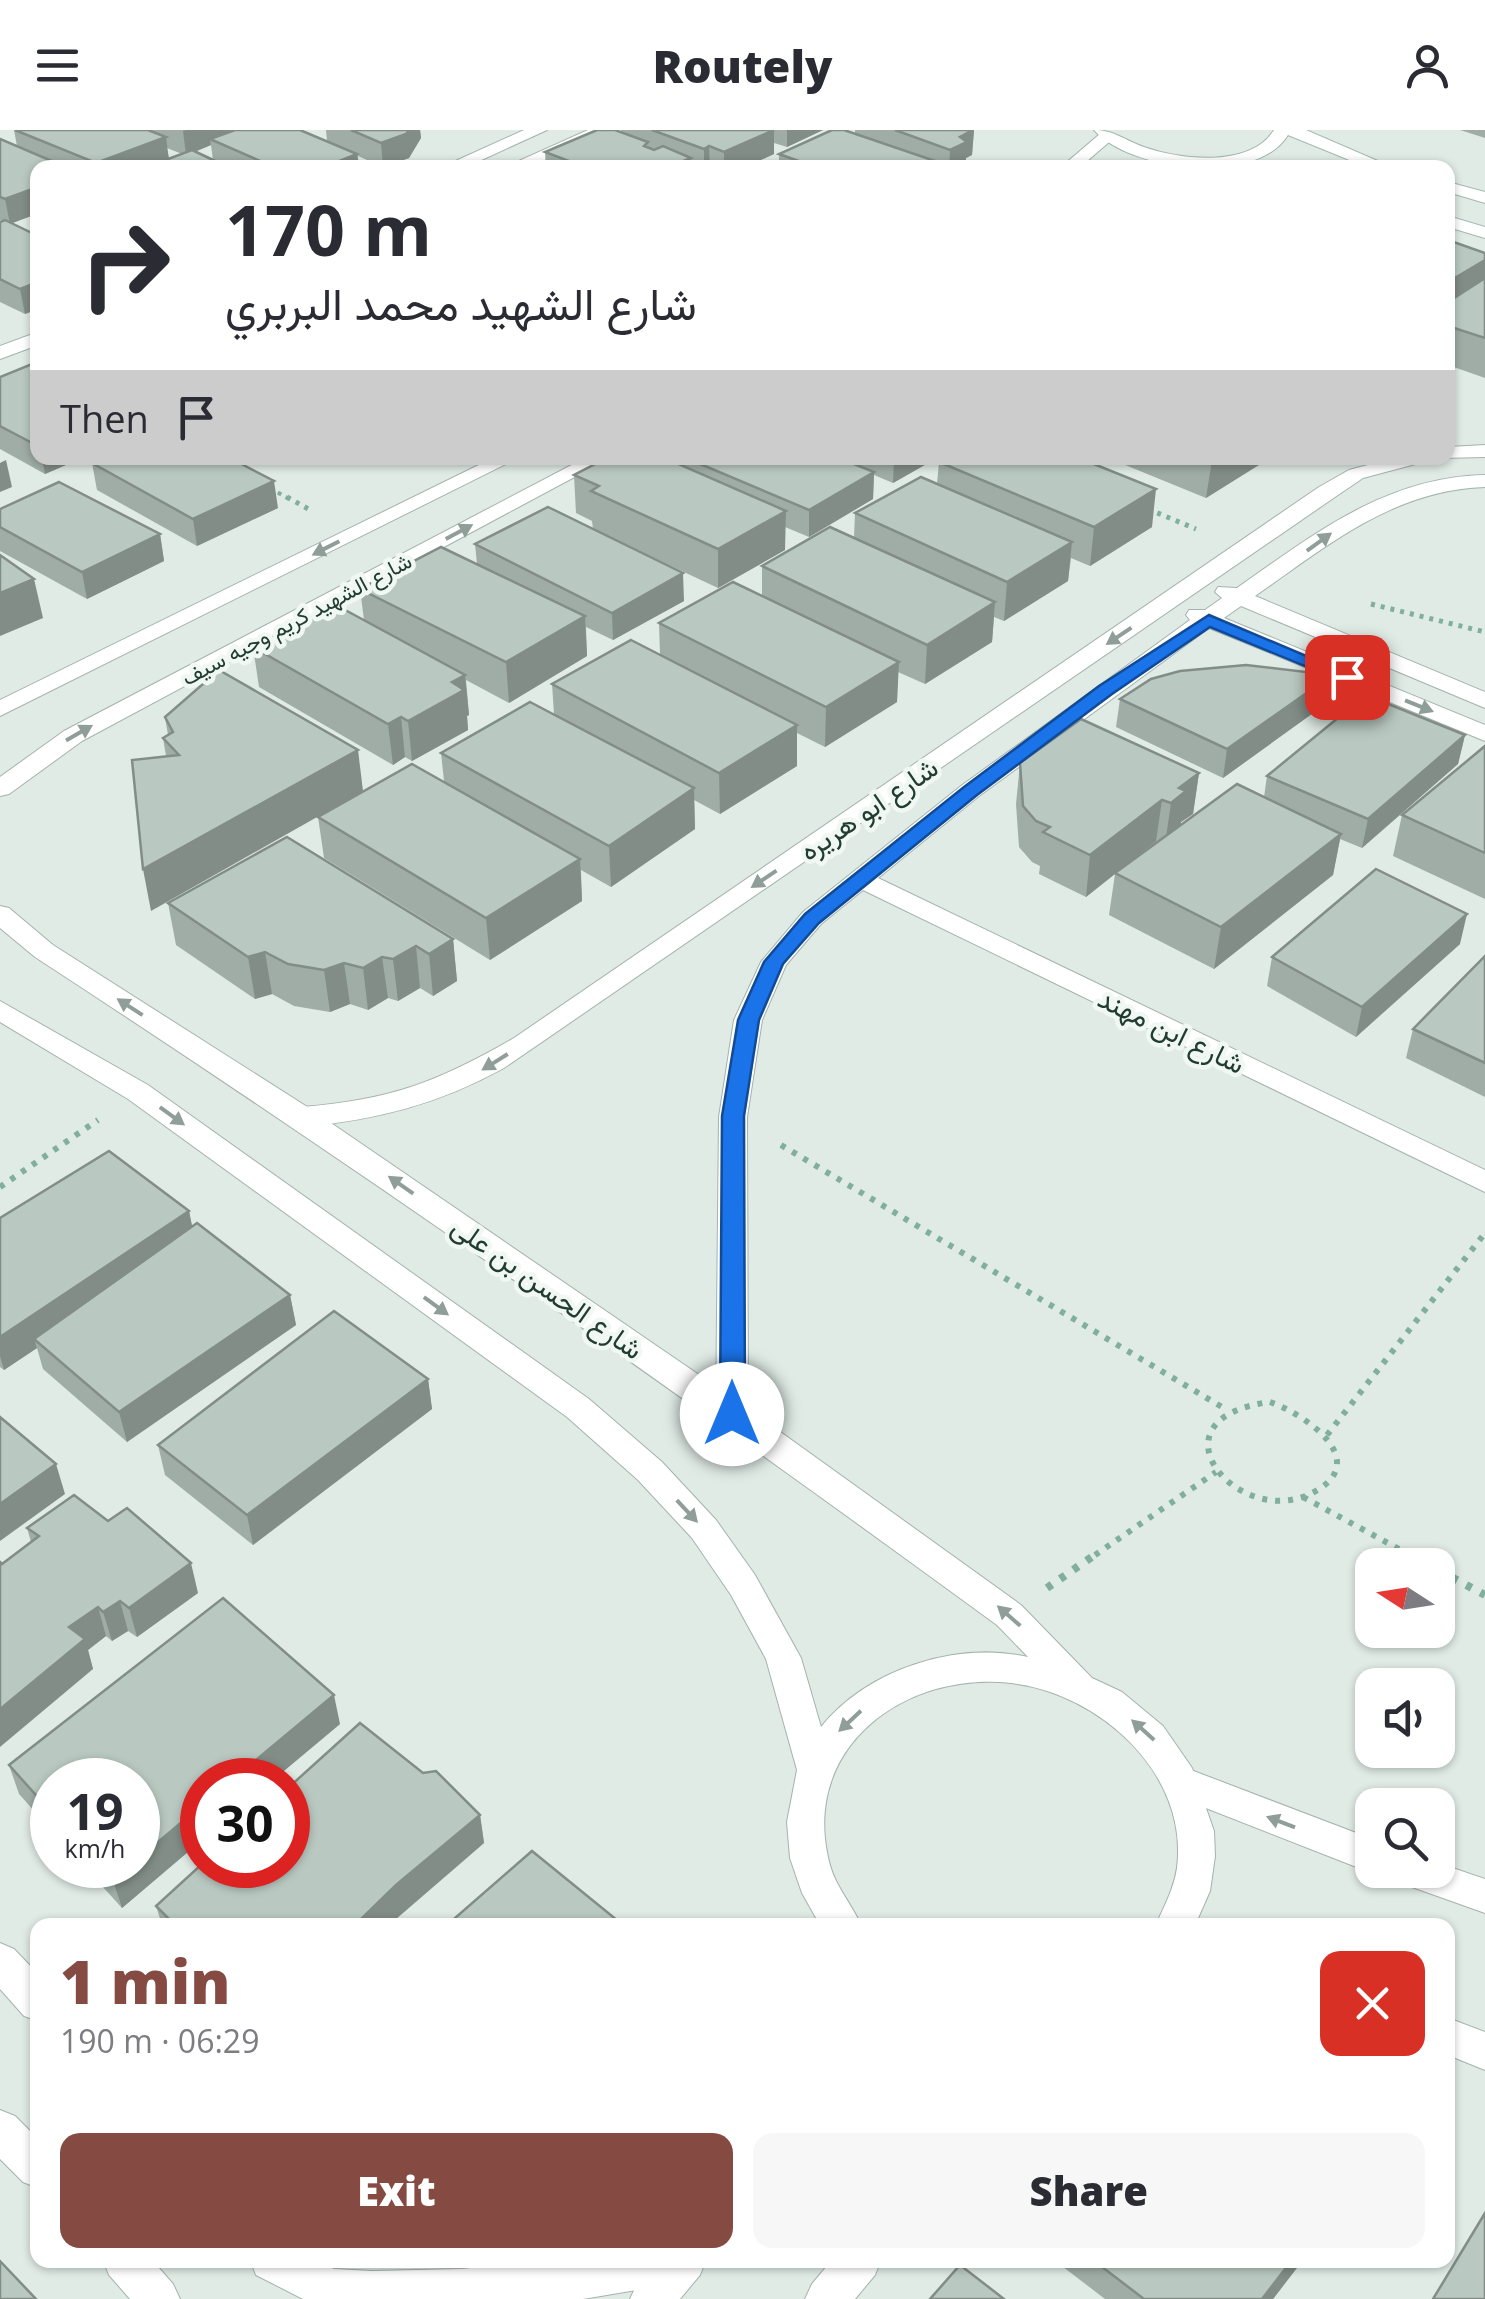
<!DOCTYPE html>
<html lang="en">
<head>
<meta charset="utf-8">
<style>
	:root { --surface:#fff; --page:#f7f7f7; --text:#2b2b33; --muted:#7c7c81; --accent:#854b43 }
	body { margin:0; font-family:"Open Sans",Vazirmatn,sans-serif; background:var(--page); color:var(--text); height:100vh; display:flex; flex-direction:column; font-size:38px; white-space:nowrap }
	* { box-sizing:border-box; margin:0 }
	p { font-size:32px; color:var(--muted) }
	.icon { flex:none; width:55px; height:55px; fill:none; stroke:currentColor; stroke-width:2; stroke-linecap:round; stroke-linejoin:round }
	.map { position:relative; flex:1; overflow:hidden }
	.sheet { position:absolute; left:30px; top:1788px; width:1425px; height:350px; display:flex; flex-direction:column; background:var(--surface); border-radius:20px; box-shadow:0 2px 8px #0004 }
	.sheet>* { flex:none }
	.banner { position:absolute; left:30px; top:30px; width:1425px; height:305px; border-radius:20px; box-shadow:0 2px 8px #0004; background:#fff; color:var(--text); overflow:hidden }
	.needle { width:65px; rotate:282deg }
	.controls { position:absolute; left:1355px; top:1418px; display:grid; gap:20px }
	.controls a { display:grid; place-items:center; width:100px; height:100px; border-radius:20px; background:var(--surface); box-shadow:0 2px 8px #0004; font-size:50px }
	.speed { position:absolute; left:30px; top:1628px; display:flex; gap:20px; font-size:50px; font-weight:700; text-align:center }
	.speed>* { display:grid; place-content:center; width:130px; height:130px; border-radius:50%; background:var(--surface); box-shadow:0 2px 8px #0004; line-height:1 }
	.speed small { font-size:25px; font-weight:400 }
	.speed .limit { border:15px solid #d22; background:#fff; color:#111 }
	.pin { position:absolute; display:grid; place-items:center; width:85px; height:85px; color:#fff; margin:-42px; border-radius:20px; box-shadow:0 5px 15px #0006 }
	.me { position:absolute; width:110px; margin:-55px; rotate:0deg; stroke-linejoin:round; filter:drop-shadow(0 0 8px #0008) }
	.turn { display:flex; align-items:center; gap:35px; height:210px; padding:0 30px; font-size:45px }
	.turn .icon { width:130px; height:130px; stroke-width:2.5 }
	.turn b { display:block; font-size:70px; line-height:85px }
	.then { display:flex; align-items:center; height:95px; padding:0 30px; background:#0003; gap:20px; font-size:38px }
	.round { display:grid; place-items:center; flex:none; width:105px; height:105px; border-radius:20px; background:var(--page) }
	.headline { display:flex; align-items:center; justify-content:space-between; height:170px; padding:0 30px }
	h1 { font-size:60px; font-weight:800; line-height:75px; color:var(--accent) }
	.primary-button { display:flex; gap:20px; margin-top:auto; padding:20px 30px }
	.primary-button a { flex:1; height:115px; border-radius:20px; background:var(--accent); color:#fff; font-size:40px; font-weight:800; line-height:115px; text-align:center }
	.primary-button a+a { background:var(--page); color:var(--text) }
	header { display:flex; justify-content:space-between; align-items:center; height:130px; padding:0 30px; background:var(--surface); font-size:45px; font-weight:800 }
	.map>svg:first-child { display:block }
</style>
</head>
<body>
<header><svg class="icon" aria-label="menu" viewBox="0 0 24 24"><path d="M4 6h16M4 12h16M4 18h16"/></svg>Routely<svg class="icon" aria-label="person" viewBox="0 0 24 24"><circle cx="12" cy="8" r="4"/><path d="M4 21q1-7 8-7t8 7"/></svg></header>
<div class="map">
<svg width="1485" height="2169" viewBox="0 0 1485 2169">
	<rect width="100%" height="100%" fill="#e0ebe6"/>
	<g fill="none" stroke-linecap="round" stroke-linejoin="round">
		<g stroke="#a3b3ad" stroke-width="2">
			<g id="minor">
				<path d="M524 0H547L464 38H440Z"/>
				<path d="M588 0H611L527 38H503Z"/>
				<path d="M38 202V215L0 229V216Z"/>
				<path d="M1485 315V327L1441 328H1448V317Z"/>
				<path d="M1394 328H1426L1423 332 1363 348 1335 367 504 938C439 974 376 990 302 997L292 994 288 987 292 980 302 977C390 970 438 952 514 908L1319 357 1349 340Z"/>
				<path d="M1485 345V357C1393 360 1327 416 1255 466L1485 562V578L1241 476 1224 488 1485 595V611L1209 498 979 666 878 748 1485 1040V1062L863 760 821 794 786 835 762 890 747 987 748 1284 743 1293 732 1296 721 1293 716 1284 719 987 734 890 761 832 803 782 961 656 1190 490 1186 485 1189 480H1205L1222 468 1215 462 1218 457 1237 458C1314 404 1386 347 1485 345Z"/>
				<path d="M1183 1637 1372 1709V1740H1379L1372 1743 1359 1738 1170 1664 1165 1653 1170 1642Z"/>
				<path d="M1438 1733 1485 1749V1783L1398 1752 1392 1740H1438Z"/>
				<path d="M0 1813 14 1819 38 1844V1891L24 1886 0 1859Z"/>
				<path d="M1448 1888 1485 1902V1940L1448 1925Z"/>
				<path d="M0 1980 15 1986 38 2009V2058L23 2052 0 2029Z"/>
				<path d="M103 2130H152L173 2154 180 2169H130L109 2145Z"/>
				<path d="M250 2130H315L334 2139 372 2141 461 2139 556 2130 705 2131 699 2146 684 2152 583 2169H303L256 2145Z"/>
			</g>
		</g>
		<g stroke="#a3b3ad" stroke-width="2">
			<g id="tertiary">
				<path d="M1101 3 1115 7 1079 38H1060Z"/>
				<path d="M493 328H518L0 586V570Z"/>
				<path d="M585 328H610L82 611 9 664 0 666V647L64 601Z"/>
				<path d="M0 776 9 778 53 815 312 980 743 1275 1021 1475 1092 1548 1122 1562 1163 1596 1192 1638 1214 1701 1215 1726 1210 1761 1195 1795H1156C1164 1776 1174 1759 1177 1738 1189 1643 1099 1563 1011 1553 907 1541 803 1615 828 1727 833 1754 850 1771 861 1795H820L802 1763 790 1728 787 1692 797 1640 766 1529 731 1465 692 1408 638 1350 567 1287 128 969 0 892V871L148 955 589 1269 662 1332 716 1390 755 1445 801 1528 821 1597C868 1539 956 1511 1028 1527L997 1495C681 1264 362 1040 35 827L0 798Z"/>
				<path d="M657 2130H706L700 2145 680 2169H630L637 2154Z"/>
				<path d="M832 2130H881L875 2145 855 2169H805L812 2154Z"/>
			</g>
		</g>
		<g stroke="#a1bab0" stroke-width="2">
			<g id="secondary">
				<path d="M1094 0C1114 0 1124 10 1144 17 1181 30 1250 38 1274 0H1306L1394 38H1369L1288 5C1256 57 1130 41 1094 0Z"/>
				<path d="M1448 52 1485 62V73L1448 62Z"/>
				<path d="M1448 86 1485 97V108L1448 97Z"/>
			</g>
		</g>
		<path stroke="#80af9e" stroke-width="4" stroke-dasharray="4 5" stroke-linecap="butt" d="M270 358 291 370"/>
		<g stroke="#80af9e" stroke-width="5" stroke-dasharray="4 6" stroke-linecap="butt">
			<path d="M287 367 312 381"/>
			<path d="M1148 379 1196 399"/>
			<path d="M1371 474 1485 502"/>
		</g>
		<g stroke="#80af9e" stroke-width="6" stroke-dasharray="5 8" stroke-linecap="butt">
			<path d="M781 1015 1227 1280"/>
			<path d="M0 1057 98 990"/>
			<path d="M1270 1272C1307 1285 1375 1333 1310 1364 1236 1399 1145 1288 1270 1272Z"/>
			<path d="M1327 1305 1485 1103"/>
			<path d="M1303 1367 1410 1425"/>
			<path d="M1095 1425 1216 1342"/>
		</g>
		<g stroke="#80af9e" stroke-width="8" stroke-dasharray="6 10" stroke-linecap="butt">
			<path d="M1405 1422 1429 1435"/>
			<path d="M1438 1440 1485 1465"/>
			<path d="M1047 1458 1099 1422"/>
		</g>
		<use href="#minor" fill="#fff" fill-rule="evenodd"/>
		<use href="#tertiary" fill="#fff" fill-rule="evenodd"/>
		<use href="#secondary" fill="#fff" fill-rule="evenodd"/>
	</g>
	<g fill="#9fada6" fill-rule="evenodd">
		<path d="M14 0H300L327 11 326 0H420L421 8 409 28 383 37 358 26 359 38H38V179L25 184 0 172V92L3 91 0 90V9L17 16ZM211 15 213 30 195 22ZM167 18 182 24 169 28ZM31 86 34 104 12 93Z"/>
		<path d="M621 0H823L787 17 774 13V24L743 38H546L545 22 621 2Z"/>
		<path d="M855 0H974L972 25 966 28 965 36 962 38H779V24L855 4Z"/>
		<path d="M1460 0H1485V8Z"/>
		<path d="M1448 110 1485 123V248L1448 235Z"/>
		<path d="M38 232V328H82L45 344 0 319V247Z"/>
		<path d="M676 328H937L893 353 874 345 873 369 809 407 785 397V420L718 458 620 412 684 471 613 510 586 497 587 526 509 573 466 550 469 585 467 586 468 600 412 631 405 627 393 635 259 557 253 517 364 490 360 459 477 434 475 414 593 399 592 391 576 383 574 345 658 331 677 333Z"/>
		<path d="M1108 328H1263L1262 333 1206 368Z"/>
		<path d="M939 332 1152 397 1090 436 1071 428 1068 451 1004 491 994 487 992 512 925 554 898 542 897 572 825 617 797 603V636L720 684 694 670 695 699 611 757 581 740 582 771 490 830 324 728 318 687 444 651 441 623 554 584 552 554 660 525 659 493 762 465V436L854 408 855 383 937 354Z"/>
		<path d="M92 333 278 378 197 416 97 360Z"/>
		<path d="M0 379 160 404 164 431 87 469 0 421Z"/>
		<path d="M219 540 151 781 166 626 163 608 168 605 165 587Z"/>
		<path d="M1120 569 1327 573 1223 648 1116 597Z"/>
		<path d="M1465 605 1458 634 1362 718 1340 709 1333 745 1214 839 1109 785 1115 744 1086 767 1039 744 1040 736 1032 732 1019 717 1016 674 1020 633 1199 643 1193 684 1181 692V695L1264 667 1267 646Z"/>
		<path d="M1485 616V769L1393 726 1402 685Z"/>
		<path d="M168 773 453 809 457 851 433 866 420 858 398 871 388 868 368 880 350 874 330 882 294 876 272 864 255 869 176 815Z"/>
		<path d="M1460 814 1356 907 1267 856 1272 827Z"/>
		<path d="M1485 826V967L1406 928 1413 899Z"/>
		<path d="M189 1081 192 1096 290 1165 296 1195 127 1312 43 1239 37 1218 4 1240 0 1237V1088Z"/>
		<path d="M428 1249 432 1279 253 1415 165 1345 158 1315Z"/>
		<path d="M27 1398 198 1463 137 1507 128 1501 112 1511 106 1506 88 1520 93 1539 2 1434 31 1412Z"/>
		<path d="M340 1594 273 1650H202V1710L122 1778 83 1735H138L52 1650V1701L19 1664 9 1635Z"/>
		<path d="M423 1643 480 1685 484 1713 389 1795H162L156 1776Z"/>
		<path d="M1054 2130H1303L1273 2169H1105Z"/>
	</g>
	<g fill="#828d87">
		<path d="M186 0H251L210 9 211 15 186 25 183 1Z"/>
		<path d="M409 0H420L421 8 409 28 383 37 381 13Z"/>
		<path d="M774 0V24L743 38H724V22Z"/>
		<path d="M787 0H823L787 17Z"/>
		<path d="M974 0 972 25 966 28 965 36 949 38 950 20 960 7Z"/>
		<path d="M166 7 169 31 152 38H97L96 33Z"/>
		<path d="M709 16 710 38H704V19Z"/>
		<path d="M357 24 359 38H322Z"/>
		<path d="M691 28V38H666Z"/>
		<path d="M38 57V83L30 79 31 86 10 94 5 69Z"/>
		<path d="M1485 130V152L1448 175V152Z"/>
		<path d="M38 152V179L25 184 20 159Z"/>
		<path d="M42 328H82L45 344Z"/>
		<path d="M894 328H937L893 353Z"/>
		<path d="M1216 328H1263L1262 333 1206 368 1212 330Z"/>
		<path d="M6 330 12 357 0 362V333Z"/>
		<path d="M874 342 873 369 809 407V380Z"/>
		<path d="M274 351 278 378 197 416 193 389Z"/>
		<path d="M1156 359 1152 397 1090 436 1094 397Z"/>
		<path d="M786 381 785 420 718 458V419Z"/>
		<path d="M160 404 164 431 87 469 82 442Z"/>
		<path d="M1072 412 1068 451 1004 491 1007 452Z"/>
		<path d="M683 443 684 471 613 510 612 483Z"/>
		<path d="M34 449 43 488 0 506V463Z"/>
		<path d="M995 472 992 512 925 554 927 515Z"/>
		<path d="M585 486 587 526 509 573 506 532Z"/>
		<path d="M899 532 897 572 825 617 826 577Z"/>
		<path d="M465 545 469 585 467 586 468 600 412 631 408 591 452 552Z"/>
		<path d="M1332 545 1327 573 1223 648 1227 619Z"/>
		<path d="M401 587 405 627 393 635 388 594Z"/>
		<path d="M797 595V636L720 684 719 643Z"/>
		<path d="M1465 605 1458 634 1362 718 1368 689Z"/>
		<path d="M358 620 363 661 151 781 143 739Z"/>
		<path d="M1199 643 1193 684 1181 692 1180 702 1165 714 1171 673 1179 658Z"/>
		<path d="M694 658 695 699 611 757 609 716Z"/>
		<path d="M1162 670 1156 711 1086 767 1090 725Z"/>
		<path d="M1341 704 1333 745 1214 839 1221 797Z"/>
		<path d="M580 729 582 771 490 830 486 788Z"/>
		<path d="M1467 784 1460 814 1356 907 1362 877Z"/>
		<path d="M453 809 457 851 433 866 429 824Z"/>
		<path d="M416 816 420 858 398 871 393 829Z"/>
		<path d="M265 822 272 864 255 869 248 827Z"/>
		<path d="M382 827 388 868 368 880 363 838Z"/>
		<path d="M344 833 350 874 330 882 324 840Z"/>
		<path d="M189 1081 195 1111 34 1209 37 1218 4 1240 0 1226V1207Z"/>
		<path d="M290 1165 296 1195 127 1312 119 1282Z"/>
		<path d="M428 1249 432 1279 253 1415 247 1385Z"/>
		<path d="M56 1334 65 1364 0 1411V1374Z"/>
		<path d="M191 1433 198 1463 137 1507 129 1478Z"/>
		<path d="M120 1471 128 1501 112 1511 103 1482Z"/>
		<path d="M98 1477 106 1506 88 1520 93 1539 0 1617V1579L69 1497Z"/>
		<path d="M334 1565 340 1594 273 1650H232Z"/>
		<path d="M202 1675V1710L122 1778 113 1750 130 1735H138V1729Z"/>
		<path d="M480 1685 484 1713 389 1795H355L396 1755Z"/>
		<path d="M1292 2130H1303L1273 2169H1262Z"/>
	</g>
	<g fill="#b9c9c1" stroke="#828d87" stroke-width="2.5">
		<path d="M15 0H148L166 7 96 33Z"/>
		<path d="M235 0H300L357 24 322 38H276L210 9Z"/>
		<path d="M351 0H409L406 4 381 13Z"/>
		<path d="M597 0H615L648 12 644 16 654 20 663 16 691 28 666 38H587L545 22Z"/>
		<path d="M652 0H774L724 22 709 16 704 19Z"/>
		<path d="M832 0H844L935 31 921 38H818L779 24Z"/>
		<path d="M895 0H973L960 7 967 12 950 20Z"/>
		<path d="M0 9 68 38H38V57L5 69 0 67Z"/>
		<path d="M192 20 230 38H144Z"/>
		<path d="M529 33 542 38H518Z"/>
		<path d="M5 90 38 106V152L20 159 0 149V92Z"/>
		<path d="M1448 110 1485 123V130L1448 152Z"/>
		<path d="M1485 148V208L1448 196V172Z"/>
		<path d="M37 232H38V316L0 296V247Z"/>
		<path d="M104 328H230L274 351 193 389 92 333Z"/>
		<path d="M607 328H650L658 331 665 328 786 381 718 419 591 361 599 356 574 345Z"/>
		<path d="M686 328H839L874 342 809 380Z"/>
		<path d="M946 328H1079L1156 359 1094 397 939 332Z"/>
		<path d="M921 347 1072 412 1007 452 855 383Z"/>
		<path d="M59 352 160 404 82 442 0 397V379Z"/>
		<path d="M548 377 683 443 612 483 475 414Z"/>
		<path d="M830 397 995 472 927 515 762 436Z"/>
		<path d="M441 417 585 486 506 532 360 459Z"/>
		<path d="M0 425 34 449 0 463Z"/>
		<path d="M733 452 899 532 826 577 659 493Z"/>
		<path d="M336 475 465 545 452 552 464 560 408 591 401 587 388 594 253 517Z"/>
		<path d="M631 510 797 595 719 643 552 554Z"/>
		<path d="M1246 535 1332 545 1227 619 1120 569 1151 549 1180 541Z"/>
		<path d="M219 540 358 620 143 739 132 630 179 625 163 608 173 602 165 587Z"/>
		<path d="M1366 565 1465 605 1368 689 1267 646Z"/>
		<path d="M530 572 694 658 609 716 441 623Z"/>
		<path d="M1081 589 1199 643 1179 658 1186 661 1171 673 1162 670 1090 725 1043 702 1050 697 1036 691 1023 676 1020 633Z"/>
		<path d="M1485 616V723L1402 685Z"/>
		<path d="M412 634 580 729 486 788 318 687Z"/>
		<path d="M1237 654 1341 704 1221 797 1115 743Z"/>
		<path d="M287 707 453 809 429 824 416 816 393 829 382 827 363 838 344 833 324 840 288 834 265 822 248 827 168 773Z"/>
		<path d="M1376 739 1467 784 1362 877 1272 827Z"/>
		<path d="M1485 826V933L1413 899Z"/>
		<path d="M109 1021 189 1081 0 1207V1088Z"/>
		<path d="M197 1093 290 1165 119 1282 34 1209Z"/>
		<path d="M334 1181 428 1249 247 1385 158 1315Z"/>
		<path d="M0 1287 56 1334 0 1374Z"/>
		<path d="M74 1365 108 1391 127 1378 191 1433 129 1478 120 1471 103 1482 98 1477 69 1497 85 1509 0 1579V1432L2 1434 39 1406 27 1398Z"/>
		<path d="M223 1468 334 1565 232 1650H202V1675L138 1729V1650H52V1683L9 1635Z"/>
		<path d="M360 1593 423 1643 436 1641 480 1685 396 1755 355 1795H175L156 1776 202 1734 288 1735V1658Z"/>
		<path d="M532 1721 623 1795H447Z"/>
		<path d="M100 1735H130L113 1750Z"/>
		<path d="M1485 2083V2169H1433Z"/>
		<path d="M1093 2130H1292L1262 2169H1144Z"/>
		<path d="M0 2131 36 2169H0Z"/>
		<path d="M960 2135 1004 2169H930Z"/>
	</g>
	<defs><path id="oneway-solid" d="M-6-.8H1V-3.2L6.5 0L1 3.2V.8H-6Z" transform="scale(2.5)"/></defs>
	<g fill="#909e99">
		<use href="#oneway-solid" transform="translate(459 402) rotate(-28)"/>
		<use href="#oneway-solid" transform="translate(1319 412) rotate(-36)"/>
		<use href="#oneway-solid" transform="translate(326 418) rotate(153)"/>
		<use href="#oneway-solid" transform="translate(1119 506) rotate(146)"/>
		<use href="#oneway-solid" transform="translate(1419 576) rotate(22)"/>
		<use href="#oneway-solid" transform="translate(79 603) rotate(-30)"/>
		<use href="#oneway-solid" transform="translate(764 749) rotate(146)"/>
		<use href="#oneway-solid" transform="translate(130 877) rotate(-147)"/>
		<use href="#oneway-solid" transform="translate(495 932) rotate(148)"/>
		<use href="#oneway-solid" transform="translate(172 986) rotate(36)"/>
		<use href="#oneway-solid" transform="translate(401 1055) rotate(-145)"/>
		<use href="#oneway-solid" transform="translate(436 1176) rotate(36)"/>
		<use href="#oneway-solid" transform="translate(687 1381) rotate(47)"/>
		<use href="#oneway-solid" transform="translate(1009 1486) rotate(-139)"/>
		<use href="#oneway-solid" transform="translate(850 1591) rotate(137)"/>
		<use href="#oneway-solid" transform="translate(1143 1600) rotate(-138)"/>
		<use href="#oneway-solid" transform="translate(1281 1692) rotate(-159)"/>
	</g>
	<path fill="#1a73e8" stroke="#114b97" stroke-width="2.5" d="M1209 485 1356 547 1353 551H1341L1210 497 1112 564 977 665 819 793 783 834 759 890 744 986 745 1284 741 1291H724L720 1284 722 986 738 890 764 832 805 784 964 657 1099 556Z"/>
	<g text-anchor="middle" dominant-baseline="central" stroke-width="9" stroke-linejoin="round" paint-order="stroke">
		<g font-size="22" fill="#213c33" stroke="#f1f8f4">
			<text transform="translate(296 488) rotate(-28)">شارع الشهيد كريم وجيه سيف</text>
		</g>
		<g font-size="28" fill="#213c33" stroke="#f1f8f4">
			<text transform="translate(868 678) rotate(-34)">شارع ابو هريره</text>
			<text transform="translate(1172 900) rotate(26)">شارع ابن مهند</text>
			<text transform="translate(548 1157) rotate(35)">شارع الحسن بن على</text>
		</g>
	</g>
</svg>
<div class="controls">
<a><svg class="needle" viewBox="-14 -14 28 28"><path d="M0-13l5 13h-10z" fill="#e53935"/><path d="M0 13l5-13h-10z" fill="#7c7c81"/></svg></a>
<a><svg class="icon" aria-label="sound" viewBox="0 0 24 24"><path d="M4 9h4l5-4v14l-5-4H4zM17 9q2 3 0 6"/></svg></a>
<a><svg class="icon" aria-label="search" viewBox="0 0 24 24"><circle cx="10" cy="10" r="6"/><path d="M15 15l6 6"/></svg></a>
</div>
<div class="speed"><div>19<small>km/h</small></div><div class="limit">30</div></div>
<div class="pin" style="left:1347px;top:547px;background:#d93025"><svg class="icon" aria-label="arrive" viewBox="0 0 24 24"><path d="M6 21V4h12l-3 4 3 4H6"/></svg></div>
<svg class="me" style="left:732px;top:1284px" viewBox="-20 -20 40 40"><circle r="19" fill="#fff"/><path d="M0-13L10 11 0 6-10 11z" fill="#1a73e8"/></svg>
<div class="banner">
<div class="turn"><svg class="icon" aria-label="right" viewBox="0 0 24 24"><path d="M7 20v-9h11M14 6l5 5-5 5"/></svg><div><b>170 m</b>شارع الشهيد محمد البربري</div></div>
<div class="then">Then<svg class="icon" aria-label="arrive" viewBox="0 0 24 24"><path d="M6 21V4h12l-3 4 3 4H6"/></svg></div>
</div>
<section class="sheet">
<div class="headline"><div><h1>1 min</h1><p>190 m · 06:29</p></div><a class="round" style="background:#d93025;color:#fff"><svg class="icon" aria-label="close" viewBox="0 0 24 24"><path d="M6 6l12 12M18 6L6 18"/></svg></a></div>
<div class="primary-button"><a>Exit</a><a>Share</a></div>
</section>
</div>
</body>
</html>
